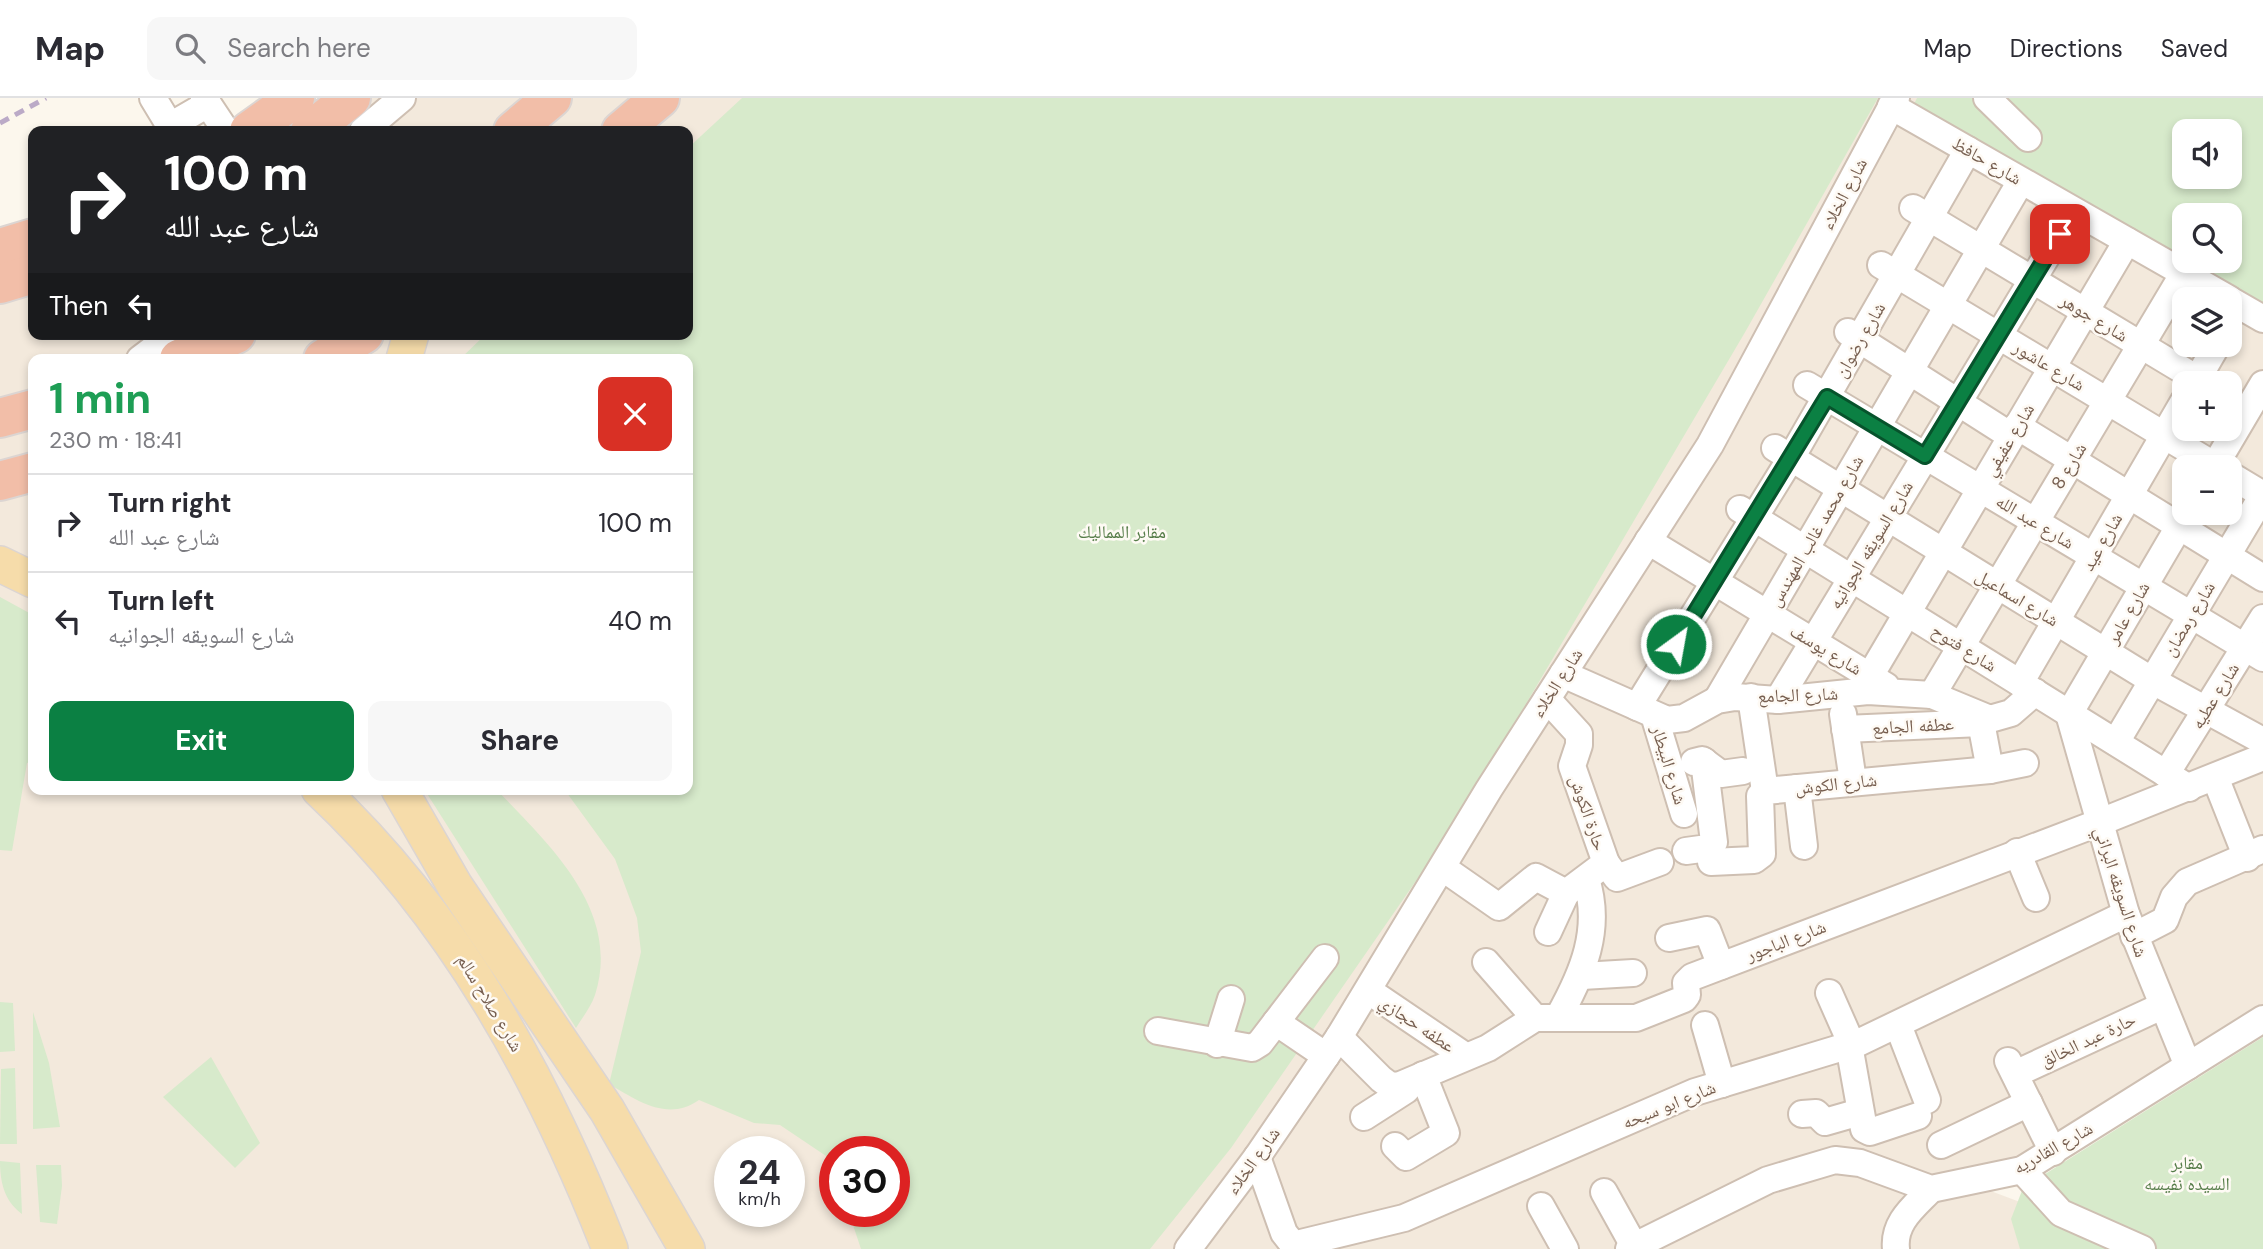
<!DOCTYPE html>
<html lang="en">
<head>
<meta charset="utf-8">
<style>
	:root { --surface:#fff; --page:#f7f7f7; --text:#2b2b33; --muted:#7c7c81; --line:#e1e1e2; --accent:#0b8043 }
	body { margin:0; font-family:"DM Sans","Noto Naskh Arabic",sans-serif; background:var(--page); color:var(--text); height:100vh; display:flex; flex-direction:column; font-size:26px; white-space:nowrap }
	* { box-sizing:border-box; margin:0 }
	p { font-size:23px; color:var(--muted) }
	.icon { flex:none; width:38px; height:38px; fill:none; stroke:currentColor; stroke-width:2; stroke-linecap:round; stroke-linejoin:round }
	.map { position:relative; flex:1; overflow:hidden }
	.sheet { position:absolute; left:28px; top:256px; width:665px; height:441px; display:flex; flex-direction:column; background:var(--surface); border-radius:14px; box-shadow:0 4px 10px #0003 }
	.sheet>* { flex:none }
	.guide { position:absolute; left:28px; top:28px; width:665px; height:214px; border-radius:14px; box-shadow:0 4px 10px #0003; background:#202124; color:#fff; overflow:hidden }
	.tools { position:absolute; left:2172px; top:21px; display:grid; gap:14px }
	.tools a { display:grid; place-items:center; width:70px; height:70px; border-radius:14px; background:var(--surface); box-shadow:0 4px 10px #0003; font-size:35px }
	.speed { position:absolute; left:714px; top:1038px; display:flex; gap:14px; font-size:35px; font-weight:700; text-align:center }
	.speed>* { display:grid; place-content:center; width:91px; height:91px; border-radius:50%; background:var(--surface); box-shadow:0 4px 10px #0003; line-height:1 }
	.speed small { font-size:18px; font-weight:400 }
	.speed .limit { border:10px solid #d22; background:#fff; color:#111 }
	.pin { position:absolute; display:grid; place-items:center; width:60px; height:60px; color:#fff; margin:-30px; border-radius:14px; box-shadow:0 4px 10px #0006 }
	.me { position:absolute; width:77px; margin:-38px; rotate:32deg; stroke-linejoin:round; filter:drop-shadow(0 0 5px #0008) }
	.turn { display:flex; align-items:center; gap:24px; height:147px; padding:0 21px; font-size:32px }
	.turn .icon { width:91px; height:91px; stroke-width:2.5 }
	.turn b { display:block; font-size:49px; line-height:60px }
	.then { display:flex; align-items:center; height:66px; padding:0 21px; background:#0003; gap:14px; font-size:26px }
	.round { display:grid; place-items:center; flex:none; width:74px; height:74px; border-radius:14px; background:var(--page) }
	.headline { display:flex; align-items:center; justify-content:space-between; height:119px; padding:0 21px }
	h1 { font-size:42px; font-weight:700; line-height:52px; color:#1e9e55 }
	.button { display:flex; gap:14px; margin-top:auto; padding:14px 21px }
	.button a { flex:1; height:80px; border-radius:14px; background:var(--accent); color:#fff; font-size:28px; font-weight:700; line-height:80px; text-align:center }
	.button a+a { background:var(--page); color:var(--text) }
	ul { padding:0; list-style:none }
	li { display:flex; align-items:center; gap:21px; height:98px; padding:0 21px; border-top:2px solid var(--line) }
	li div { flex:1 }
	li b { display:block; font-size:26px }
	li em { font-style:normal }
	header { display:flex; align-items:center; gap:42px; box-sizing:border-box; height:98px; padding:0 35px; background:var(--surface); border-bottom:2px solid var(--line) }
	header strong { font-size:33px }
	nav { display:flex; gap:38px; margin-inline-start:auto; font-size:24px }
	.search { width:490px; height:63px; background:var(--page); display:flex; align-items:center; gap:18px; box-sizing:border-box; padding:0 24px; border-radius:14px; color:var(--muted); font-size:26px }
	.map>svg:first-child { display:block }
</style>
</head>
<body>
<header>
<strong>Map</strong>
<div class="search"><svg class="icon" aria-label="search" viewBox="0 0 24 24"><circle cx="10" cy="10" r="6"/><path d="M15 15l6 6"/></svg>Search here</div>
<nav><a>Map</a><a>Directions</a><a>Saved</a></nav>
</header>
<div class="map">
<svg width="2263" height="1151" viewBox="0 0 2263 1151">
	<rect width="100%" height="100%" fill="#fcf7ed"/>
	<path fill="#f3e9dc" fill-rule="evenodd" d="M338 0H2263V915L1988 1092 2145 1151H0V180L33 169V236H688V33H297ZM2184 33H2230V79H2184ZM2184 117H2230V163H2184ZM2184 201H2230V247H2184ZM33 261H688V691H33ZM2184 285H2230V331H2184ZM2184 369H2230V415H2184ZM730 1054H789V1113H730ZM835 1054H894V1113H835Z"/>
	<g fill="#d7eacb" fill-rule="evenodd">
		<path d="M742 0H1878L1744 236 1454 728 1231 1050 1150 1151H861L852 1124 871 1113H894V1054H835V1064L780 1027 754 1025 699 1002C668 1024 638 1003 609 986L641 854 637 820 615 761 564 691H688V261H460L486 236H688V50Z"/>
		<path d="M1917 0H2263V207L1912 10ZM2184 33H2230V79H2184ZM2184 117H2230V163H2184Z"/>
		<path d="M0 499 33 517V663L27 665 12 753 0 752Z"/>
		<path d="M424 691H496C549 747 622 812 595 897 591 909 582 920 576 930Z"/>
		<path d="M0 904 13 905 15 953 0 954Z"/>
		<path d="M33 914 49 965 60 1029 33 1031Z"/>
		<path d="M2263 939V1151H2020L2011 1121 2023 1090Z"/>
		<path d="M211 959 260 1045 235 1070 163 999Z"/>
		<path d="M15 970 17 1046H0L1 971Z"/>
		<path d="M0 1063 20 1065 22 1116C4 1103 0 1084 0 1063Z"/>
		<path d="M36 1067H61L62 1088 57 1126 40 1124Z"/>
	</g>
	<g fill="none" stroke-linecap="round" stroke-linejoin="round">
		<g stroke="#cebfb2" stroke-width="30">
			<g id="minor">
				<path d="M153 0 173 33"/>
				<path d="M204 0 226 33"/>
				<path d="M1987 0 2028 40"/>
				<path d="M1891 8 2229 201"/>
				<path d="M170 28 208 6"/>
				<path d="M363 33 402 0"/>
				<path d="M1913 110 2204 285"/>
				<path d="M1881 167 2217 369"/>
				<path d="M2230 202 2263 221"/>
				<path d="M1848 234 2011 338"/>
				<path d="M140 261 173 236"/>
				<path d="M2195 285 2217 247"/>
				<path d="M1807 287 2263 560"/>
				<path d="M2017 328 2263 480"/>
				<path d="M1775 350 2153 583 2263 643"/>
				<path d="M2214 369 2263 286"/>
				<path d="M2230 377 2263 397"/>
				<path d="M1740 411 2189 690"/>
				<path d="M2187 415 2069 616 2126 816 2188 968"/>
				<path d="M1648 443 1886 588"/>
				<path d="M1563 576 1667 622 1684 620 1717 602 1735 599 1778 602 1868 593 1932 597 1990 621 2011 615 2035 594"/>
				<path d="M1870 578 2127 143"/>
				<path d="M2020 585 2184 303"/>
				<path d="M1932 597 2184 175"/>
				<path d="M1751 599 1765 693"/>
				<path d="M1717 602 2021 83"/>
				<path d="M1778 602 2074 113"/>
				<path d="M1637 609 1791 360 1968 52"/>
				<path d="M1843 616 1853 683"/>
				<path d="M1654 617 1684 716"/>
				<path d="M1980 619 1990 672"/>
				<path d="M1845 631 1981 625"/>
				<path d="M2116 644 2263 397"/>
				<path d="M1694 664 1702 662 1721 676 1743 673"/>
				<path d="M2166 676 2263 520"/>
				<path d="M2215 679 2247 760"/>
				<path d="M1797 690 1804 748"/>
				<path d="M1686 753 1708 750 1714 744 1704 663"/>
				<path d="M2017 754 2036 800"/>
				<path d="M1711 764 1754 762 1762 756 1760 698 1765 693 1990 672 2025 665"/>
				<path d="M1606 765 1617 780 1660 764"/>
				<path d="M1443 770 1499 809 1536 779 1566 795 1606 765 1572 668 1579 647V636L1547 601"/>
				<path d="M1548 834 1566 795"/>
				<path d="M2134 838 2165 822 2174 799 2187 784 2263 751"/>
				<path d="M1669 840 1707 832 1721 868"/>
				<path d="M1486 864 1535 920"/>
				<path d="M1582 878 1633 875"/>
				<path d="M1369 893 1465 958"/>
				<path d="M1829 895 1852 947"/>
				<path d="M1559 918C1583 875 1602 831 1586 781"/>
				<path d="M1276 924 1326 958"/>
				<path d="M1705 927 1722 986"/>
				<path d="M1898 927 1927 1002"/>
				<path d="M1158 933 1252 950 1260 945 1325 860"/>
				<path d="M1339 939 1381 981 1389 987 1398 988 1488 950 1535 920H1636L1684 901 1687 897 1686 885 1692 879 2098 725 2263 659"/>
				<path d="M1217 946 1231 901"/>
				<path d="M1849 947 1864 1031 1870 1034 1918 1018"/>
				<path d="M2008 963 2053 1054"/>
				<path d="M2015 976 2162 908"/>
				<path d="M1802 1016 1816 1015 1825 1024 1860 1014"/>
				<path d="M1364 1019 1406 992 1413 984"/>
				<path d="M1941 1047 2029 1005"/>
				<path d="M1395 1048 1406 1059 1446 1035 1423 977"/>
				<path d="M1257 1059 1284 1135 1292 1145 1297 1146 1404 1120 1695 994 1860 944 2126 816"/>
				<path d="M2022 1072 2061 1115 2142 1151"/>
				<path d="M1604 1094 1634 1148"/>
				<path d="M1541 1108 1565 1151"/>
				<path d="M1188 1151 1257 1059 1339 939 1489 691 1710 347 1896 0"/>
				<path d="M1629 1151 1768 1082 1835 1062 1860 1065 1931 1091 2022 1072 2263 921"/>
				<path d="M1896 1151C1893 1124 1914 1109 1931 1091"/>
			</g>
		</g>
		<g stroke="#dcd5d2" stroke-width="38">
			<g id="major">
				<path d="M404 261 411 236"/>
				<path d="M0 466 33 482"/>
				<path d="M319 691C455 818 543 980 610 1151"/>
				<path d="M399 691 455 788 607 1012 687 1151"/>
			</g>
		</g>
		<g stroke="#dcd5d2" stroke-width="42">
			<g id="highway">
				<path d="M249 33 295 0"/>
				<path d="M310 33 351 0"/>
				<path d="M513 33 552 0"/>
				<path d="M621 33 660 0"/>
				<path d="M0 150 33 140"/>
				<path d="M0 186 33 176"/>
				<path d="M179 261 236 236"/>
				<path d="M323 261 364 236"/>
				<path d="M0 320 33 311"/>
				<path d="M0 383 33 374"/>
			</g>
		</g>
		<use href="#minor" stroke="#fff" stroke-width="26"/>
		<use href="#major" stroke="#f6dcaa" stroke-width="35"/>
		<use href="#highway" stroke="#f2bea8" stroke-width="38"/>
		<path stroke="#bbaac7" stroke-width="5" stroke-dasharray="10 7" stroke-linecap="butt" d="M0 25 46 0"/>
	</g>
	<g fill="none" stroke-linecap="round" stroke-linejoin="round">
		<g stroke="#07532c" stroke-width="18">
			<path id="route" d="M1676 546 1827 299 1925 358 2060 136"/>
		</g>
		<use href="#route" stroke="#0b8043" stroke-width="12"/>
	</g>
	<g text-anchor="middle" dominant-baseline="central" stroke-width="5" stroke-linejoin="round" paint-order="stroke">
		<g font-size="18" fill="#775f50" stroke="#fefaf4">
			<text transform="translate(1987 63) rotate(30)">شارع حافظ</text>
			<text transform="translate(1844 96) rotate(-62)">شارع الخلاء</text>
			<text transform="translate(2094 220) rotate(31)">شارع جوهر</text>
			<text transform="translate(1860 242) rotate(-60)">شارع رضوان</text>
			<text transform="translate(2049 268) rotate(31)">شارع عاشور</text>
			<text transform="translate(2009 342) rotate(-59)">شارع عفيفي</text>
			<text transform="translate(2069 368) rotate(-59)">شارع 8</text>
			<text transform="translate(2035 424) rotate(31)">شارع عبد الله</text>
			<text transform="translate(1816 433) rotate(-60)">شارع محمد غالب المهندس</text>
			<text transform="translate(2102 444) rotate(-60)">شارع عيد</text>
			<text transform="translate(1871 447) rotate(-59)">شارع السويقه الجوانيه</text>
			<text transform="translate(2017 500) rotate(31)">شارع اسماعيل</text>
			<text transform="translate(2128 515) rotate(-60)">شارع عامر</text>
			<text transform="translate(2189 521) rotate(-59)">شارع رمضان</text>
			<text transform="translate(1964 550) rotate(32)">شارع فتوح</text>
			<text transform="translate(1826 552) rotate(31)">شارع يوسف</text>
			<text transform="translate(1557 585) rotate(-57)">شارع الخلاء</text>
			<text transform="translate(1798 597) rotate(-2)">شارع الجامع</text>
			<text transform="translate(2215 598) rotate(-58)">شارع عطيه</text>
			<text transform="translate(1913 628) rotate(-3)">عطفه الجامع</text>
			<text transform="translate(1669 667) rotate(73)">شارع البيطار</text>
			<text transform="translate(1836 686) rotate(-6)">شارع الكوش</text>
			<text transform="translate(1588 715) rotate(71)">حارة الكوش</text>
			<text transform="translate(2121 794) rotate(72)">شارع السويقه البراني</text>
			<text transform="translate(1786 843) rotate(-21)">شارع الباجور</text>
			<text transform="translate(490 905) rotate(59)">شارع صلاح سالم</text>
			<text transform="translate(1417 926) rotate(34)">عطفه حجازي</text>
			<text transform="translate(2088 942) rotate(-25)">حارة عبد الخالق</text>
			<text transform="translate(1669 1007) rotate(-22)">شارع ابو سبحه</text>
			<text transform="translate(2053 1050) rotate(-29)">شارع القادريه</text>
			<text transform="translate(1253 1063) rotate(-54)">شارع الخلاء</text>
		</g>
		<g font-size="18" fill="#557c48" stroke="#fefaf4">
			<text x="1122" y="434">مقابر المماليك</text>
			<text x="2187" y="1065">مقابر<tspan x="2187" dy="21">السيده نفيسه</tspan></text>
		</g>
	</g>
</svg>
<div class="tools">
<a><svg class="icon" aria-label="sound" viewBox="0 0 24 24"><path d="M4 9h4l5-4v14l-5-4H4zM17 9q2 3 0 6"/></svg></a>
<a><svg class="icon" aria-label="search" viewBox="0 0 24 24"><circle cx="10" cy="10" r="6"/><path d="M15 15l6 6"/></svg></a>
<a><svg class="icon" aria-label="layers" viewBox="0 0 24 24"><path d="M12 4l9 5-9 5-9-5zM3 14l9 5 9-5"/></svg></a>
<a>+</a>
<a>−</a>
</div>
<div class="speed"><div>24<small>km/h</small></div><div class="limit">30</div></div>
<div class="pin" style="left:2060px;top:136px;background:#d93025"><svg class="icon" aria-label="arrive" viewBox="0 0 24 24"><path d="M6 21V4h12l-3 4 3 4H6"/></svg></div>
<svg class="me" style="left:1676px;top:546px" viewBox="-20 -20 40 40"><circle r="17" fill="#0b8043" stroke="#fff" stroke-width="3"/><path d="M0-11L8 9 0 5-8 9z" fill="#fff"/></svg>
<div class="guide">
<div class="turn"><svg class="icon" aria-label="right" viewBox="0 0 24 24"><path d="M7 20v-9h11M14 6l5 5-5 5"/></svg><div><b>100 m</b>شارع عبد الله</div></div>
<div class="then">Then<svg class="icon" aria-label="left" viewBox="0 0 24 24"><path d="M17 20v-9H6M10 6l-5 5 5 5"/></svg></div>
</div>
<section class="sheet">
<div class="headline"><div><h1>1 min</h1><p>230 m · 18:41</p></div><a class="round" style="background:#d93025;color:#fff"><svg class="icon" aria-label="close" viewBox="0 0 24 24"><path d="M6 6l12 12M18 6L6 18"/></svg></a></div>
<ul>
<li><svg class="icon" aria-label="right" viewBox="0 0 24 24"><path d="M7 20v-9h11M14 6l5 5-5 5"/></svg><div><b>Turn right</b><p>شارع عبد الله</p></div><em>100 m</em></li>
<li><svg class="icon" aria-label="left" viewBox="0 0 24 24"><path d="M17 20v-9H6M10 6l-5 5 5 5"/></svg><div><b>Turn left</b><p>شارع السويقه الجوانيه</p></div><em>40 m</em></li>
</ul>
<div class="button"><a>Exit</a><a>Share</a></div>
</section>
</div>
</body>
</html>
